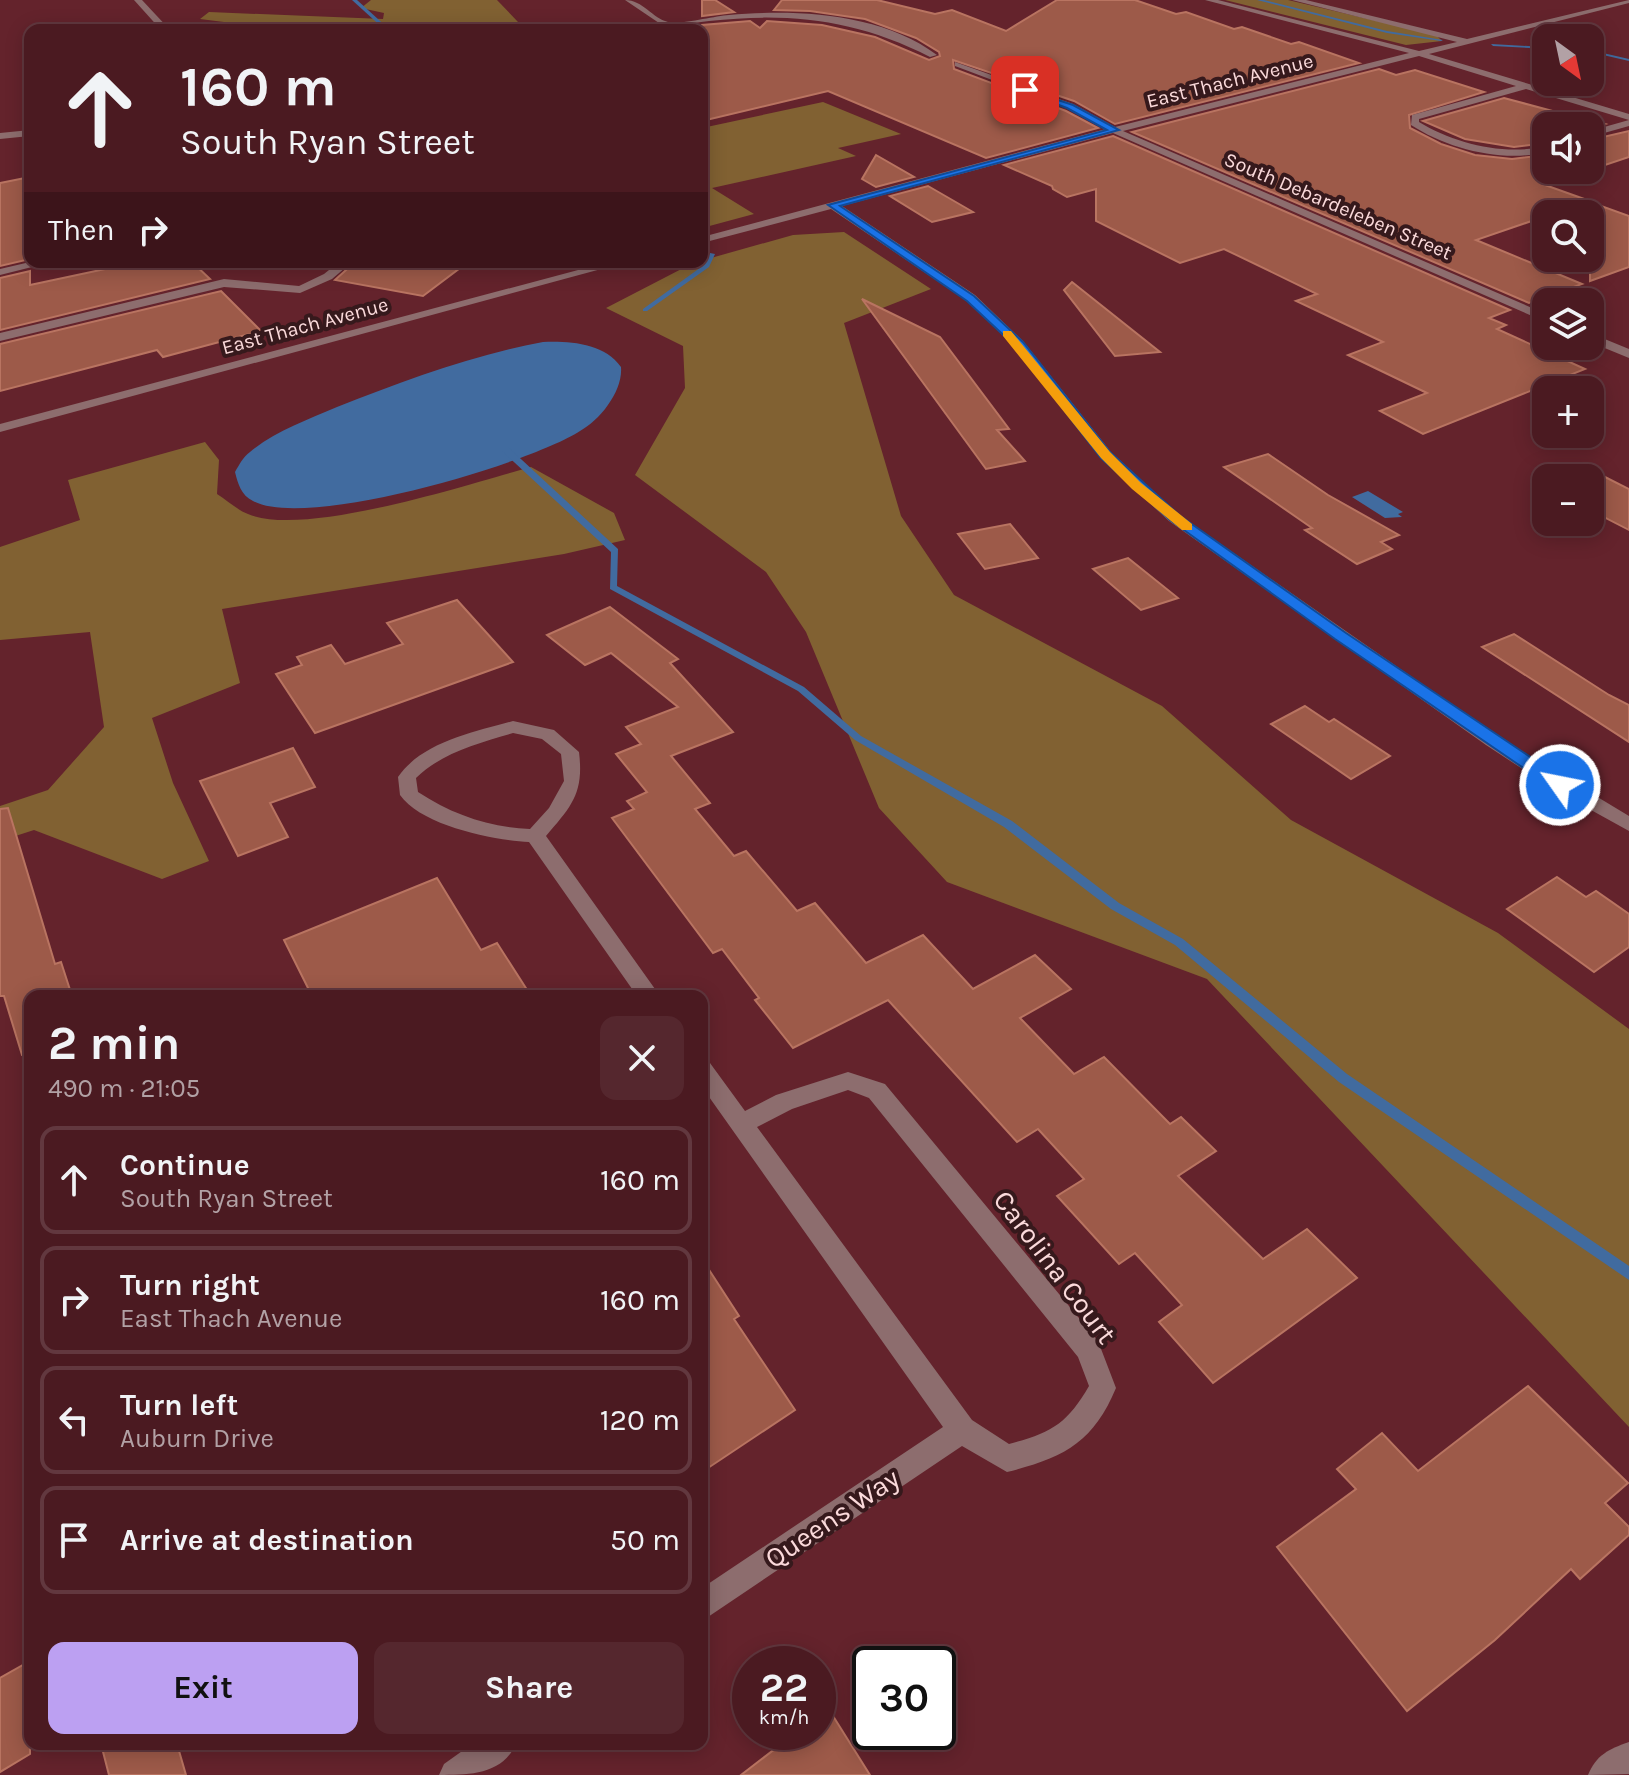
<!DOCTYPE html>
<html lang="en">
<head>
<meta charset="utf-8">
<style>
	:root { --surface:#4b1a21; --page:#55272e; --text:#f1f3f6; --muted:#b2a1a5; --line:#62383f; --accent:#bca0f2 }
	body { margin:0; font-family:Karla,sans-serif; background:var(--page); color:var(--text); height:100vh; display:flex; flex-direction:column; font-size:30px; white-space:nowrap }
	* { box-sizing:border-box; margin:0 }
	p { font-size:26px; color:var(--muted) }
	.icon { flex:none; width:44px; height:44px; fill:none; stroke:currentColor; stroke-width:2; stroke-linecap:round; stroke-linejoin:round }
	.map { position:relative; flex:1; overflow:hidden }
	.drawer { position:absolute; left:24px; top:990px; width:684px; height:760px; display:flex; flex-direction:column; background:var(--surface); border-radius:16px; box-shadow:0 4px 20px #0003,0 0 0 2px var(--line) }
	.drawer>* { flex:none }
	.banner { position:absolute; left:24px; top:24px; width:684px; height:244px; border-radius:16px; box-shadow:0 4px 20px #0003,0 0 0 2px var(--line); background:#4b1a21; color:var(--text); overflow:hidden }
	.needle { width:52px; rotate:147deg }
	.fabs { position:absolute; left:1532px; top:24px; display:grid; gap:16px }
	.fabs a { display:grid; place-items:center; width:72px; height:72px; border-radius:16px; background:var(--surface); box-shadow:0 4px 20px #0003,0 0 0 2px var(--line); font-size:40px }
	.speed { position:absolute; left:732px; top:1646px; display:flex; gap:16px; font-size:40px; font-weight:700; text-align:center }
	.speed>* { display:grid; place-content:center; width:104px; height:104px; border-radius:50%; background:var(--surface); box-shadow:0 4px 20px #0003,0 0 0 2px var(--line); line-height:1 }
	.speed small { font-size:20px; font-weight:400 }
	.speed .limit { border:4px solid #111; border-radius:12px; background:#fff; color:#111 }
	.pin { position:absolute; display:grid; place-items:center; width:68px; height:68px; color:#fff; margin:-34px; border-radius:16px; box-shadow:0 4px 12px #0006 }
	.me { position:absolute; width:88px; margin:-44px; rotate:303deg; stroke-linejoin:round; filter:drop-shadow(0 0 6px #0008) }
	.turn { display:flex; align-items:center; gap:28px; height:168px; padding:0 24px; font-size:36px }
	.turn .icon { width:104px; height:104px; stroke-width:2.5 }
	.turn b { display:block; font-size:56px; line-height:68px }
	.then { display:flex; align-items:center; height:76px; padding:0 24px; background:#0003; gap:16px; font-size:30px }
	.round { display:grid; place-items:center; flex:none; width:84px; height:84px; border-radius:16px; background:var(--page) }
	.summary { display:flex; align-items:center; justify-content:space-between; height:136px; padding:0 24px }
	h1 { font-size:48px; font-weight:700; line-height:60px }
	.primary-button { display:flex; gap:16px; margin-top:auto; padding:16px 24px }
	.primary-button a { flex:1; height:92px; border-radius:16px; background:var(--accent); color:#111; font-size:32px; font-weight:700; line-height:92px; text-align:center }
	.primary-button a+a { background:var(--page); color:var(--text) }
	ul { padding:0; list-style:none }
	li { display:flex; align-items:center; gap:24px; height:108px; margin:0 16px 12px; padding:0 8px; border:4px solid var(--line); border-radius:16px }
	li div { flex:1 }
	li b { display:block; font-size:30px }
	li em { font-style:normal }
	.map>svg:first-child { display:block }
</style>
</head>
<body>
<div class="map">
<svg width="1629" height="1775" viewBox="0 0 1629 1775">
	<rect width="100%" height="100%" fill="#64232c"/>
	<g fill="#816132">
		<path d="M371 0H497L518 22 481 30H288L200 19 209 12 383 19 384 13 361 8Z"/>
		<path d="M1225 0H1288L1436 35 1442 41 1406 45Z"/>
		<path d="M823 102 901 134 838 148 856 156 712 188 754 214 702 228V128Z"/>
		<path d="M844 232 931 289 844 323 901 516 954 595 1162 706 1291 820 1498 933 1629 1029V1427L1207 979 947 882 879 808 806 632 766 572 635 475 685 388 683 346 606 308 693 263 793 235Z"/>
		<path d="M205 442 219 460 217 494C227 500 237 510 248 514 305 538 468 484 531 467L614 513 625 540 564 554 222 609 240 683 152 718 173 783 209 861 162 879 34 830 0 841V806L48 790 104 727 90 632 0 640V547L80 520 68 480Z"/>
	</g>
	<g fill="#416b9f">
		<path d="M543 342C570 341 604 343 621 367 623 391 600 420 580 431 529 464 306 530 253 501 241 495 238 484 235 472 239 465 243 457 250 452 275 431 307 420 337 407 403 381 473 355 543 342Z"/>
		<path d="M1368 491 1403 512 1398 514 1402 517 1385 518 1352 497Z"/>
	</g>
	<g fill="none" stroke-linecap="round" stroke-linejoin="round">
		<g fill="#416b9f" fill-rule="evenodd">
			<path d="M352 0H357L390 30H385Z"/>
			<path d="M1257 0H1264L1387 31 1443 40 1441 41 1387 33Z"/>
			<path d="M1491 44 1546 47V49L1493 46Z"/>
			<path d="M1590 50 1629 59V61L1590 52Z"/>
			<path d="M710 253 715 254 709 267 647 311H643V309L704 265Z"/>
			<path d="M502 447H508L618 549 617 586 804 687 861 736 1012 821 1119 903 1183 939 1347 1074 1629 1266V1280L1339 1082 1175 945 1111 909 1004 827 855 740 798 691 610 589 611 552 502 451Z"/>
		</g>
	</g>
	<g fill="#9d5a49" stroke="#b97461" stroke-width="2">
		<path d="M702 0H715L734 12 702 16Z"/>
		<path d="M782 0H877L935 14 952 10 1006 31 1057 0H1135L1176 14 1186 12 1234 29 1242 27 1291 44 1299 42 1359 63 1115 124 1074 101 953 60 954 69 1066 111 1098 128 986 158 828 91 702 121V25L750 21 760 28 767 21 822 25 875 37 929 60 940 56 939 52 916 38 865 19 810 11 774 10Z"/>
		<path d="M1379 69 1396 75 1415 70 1484 92 1409 115 1410 128 1441 144 1475 155 1512 159 1546 155V170H1590V140L1629 131V157L1545 185 1590 201 1476 240 1582 284 1529 303 1132 132Z"/>
		<path d="M1504 98 1560 113 1565 111 1605 124 1590 128 1546 126V143L1514 147 1465 139 1423 121Z"/>
		<path d="M1113 136 1510 310 1489 318 1506 325 1497 329 1585 369 1423 434 1380 411 1427 393 1348 355 1383 342 1296 301 1317 294 1224 249 1180 263 1096 221V189L1067 197 1053 189 1052 186 1004 165Z"/>
		<path d="M876 155 914 177 876 187 862 179Z"/>
		<path d="M30 177V259L0 266V183Z"/>
		<path d="M928 186 973 212 932 222 890 196Z"/>
		<path d="M1590 202 1629 216V267L1590 281Z"/>
		<path d="M138 262H192L210 279 0 330V278L30 271V285Z"/>
		<path d="M355 262H424L460 268 423 296 335 280Z"/>
		<path d="M1072 282 1160 352 1115 356 1064 290Z"/>
		<path d="M221 291 261 331 163 357 157 350 0 391V344Z"/>
		<path d="M862 299 940 337 1009 429 997 430 1025 461 986 469Z"/>
		<path d="M1268 454 1328 495 1399 535 1381 542 1392 549 1357 564 1305 530 1312 528 1224 467Z"/>
		<path d="M1603 476 1629 489V530L1590 510V482Z"/>
		<path d="M1010 524 1038 558 985 569 958 534Z"/>
		<path d="M1128 558 1178 598 1141 610 1093 569Z"/>
		<path d="M457 600 513 662 315 733 276 674 302 665 297 657 331 645 345 664 403 644 387 623Z"/>
		<path d="M610 607 678 659 670 663 733 732 671 756 710 803 695 809 734 856 746 851 797 911 815 903 866 963 923 935 973 989 1035 955 1071 989 1020 1018 1074 1074 1104 1057 1170 1124 1181 1117 1216 1151 1178 1176 1263 1259 1307 1229 1357 1278 1213 1383 1159 1322 1182 1305 1135 1253 1119 1264 1057 1196 1084 1179 1038 1129 1017 1142 888 1000 793 1048 755 1000 759 998 722 949 713 953 612 818 634 809 627 801 647 792 616 754 641 744 626 727 678 707 611 653 585 665 547 635Z"/>
		<path d="M1514 634 1609 695 1629 705V742L1482 647Z"/>
		<path d="M1305 706 1329 722 1334 719 1390 756 1351 779 1271 724Z"/>
		<path d="M293 748 315 787 270 803 288 837 238 856 200 781Z"/>
		<path d="M8 808 55 964 61 962 72 996H30V1054L22 1055 4 996H0V809Z"/>
		<path d="M1557 877 1586 897 1596 891 1629 914V947L1594 972 1507 909Z"/>
		<path d="M437 878 481 950 497 943 531 996H312L284 940Z"/>
		<path d="M702 1259 739 1316 734 1319 795 1410 702 1472Z"/>
		<path d="M1528 1386 1628 1483 1605 1503 1629 1527V1535L1580 1579 1571 1569 1495 1640 1407 1711 1277 1547 1356 1489 1337 1469 1382 1433 1418 1471Z"/>
		<path d="M30 1661V1754L0 1772V1678Z"/>
		<path d="M818 1692 870 1775H741L797 1732H818Z"/>
		<path d="M101 1744H177L186 1775H109Z"/>
	</g>
	<g fill="none" stroke-linecap="round" stroke-linejoin="round">
		<g fill="#8d6d6e" fill-rule="evenodd">
			<path d="M134 0H142L170 30H161Z"/>
			<path d="M625 0C643 0 652 18 668 22 681 25 714 16 729 15 796 9 881 13 937 55L930 57C857 20 790 12 709 21 683 24 657 30 630 30L659 23Z"/>
			<path d="M1205 0H1218L1419 51 1457 42 1292 0H1306L1467 39 1629 0V3L1429 54 1629 114V120L1526 89 1419 119V122C1455 144 1505 156 1546 146V152C1503 163 1448 149 1411 125L1412 115 1516 86 1419 56 1123 131 1546 314V322L1113 133 842 206 975 295 1023 341 1111 452 1179 515 1498 737 1629 816V831L1553 789 1486 745 1169 521 1101 458 1015 347 967 301 831 209 702 243V237L1106 129 1067 108 955 66V62L1073 104 1115 127 1409 53Z"/>
			<path d="M1629 120V126L1590 137V131Z"/>
			<path d="M30 130V136L0 139V133Z"/>
			<path d="M30 262H52L0 275V269Z"/>
			<path d="M339 262H352L332 279 300 293 224 287 0 341V333L224 279 299 286 324 274Z"/>
			<path d="M608 262H627L0 432V424Z"/>
			<path d="M1590 333 1629 349V358L1590 342Z"/>
			<path d="M513 721 554 730 579 752C584 793 572 806 546 836L660 996H637L529 842C493 840 422 826 400 795L398 777C422 742 474 732 513 721ZM513 733 542 739 561 754 564 781 549 808 530 829C489 827 453 815 418 792L416 778C443 752 479 743 513 733Z"/>
			<path d="M702 1060 710 1063 745 1111 776 1095 848 1072 885 1084 1098 1341 1116 1388C1093 1443 1063 1458 1007 1472L962 1446 702 1621V1588L943 1427 702 1087ZM848 1090 869 1098 1078 1357 1089 1386C1067 1424 1051 1433 1009 1444L972 1420 757 1127 792 1109Z"/>
			<path d="M1629 1742V1774L1588 1775C1596 1755 1609 1749 1629 1742Z"/>
			<path d="M472 1744H516C502 1775 469 1775 439 1775L444 1764Z"/>
		</g>
	</g>
	<path fill="#1a73e8" stroke="#114b97" stroke-width="2" d="M1022 88 1073 105 1119 130 840 206 974 296 1023 342 1110 452 1179 515 1346 633 1566 781 1568 785 1566 789H1554L1335 639 1170 520 1101 458 1015 346 967 301 828 205 1107 130 1067 108 1022 92Z"/>
	<path fill="#f59e0b" d="M1003 331H1011L1110 452 1141 483 1192 524V530H1182L1132 489 1101 458 1003 336Z"/>
	<g text-anchor="middle" dominant-baseline="central" stroke-width="8" stroke-linejoin="round" paint-order="stroke">
		<g font-size="20" fill="#fbdadb" stroke="#36191c">
			<text transform="translate(1230 81) rotate(-14)">East Thach Avenue</text>
			<text transform="translate(1338 206) rotate(23)">South Debardeleben Street</text>
			<text transform="translate(305 326) rotate(-15)">East Thach Avenue</text>
		</g>
		<g font-size="28" fill="#fbdadb" stroke="#36191c">
			<text transform="translate(1055 1267) rotate(53)">Carolina Court</text>
			<text transform="translate(832 1518) rotate(-34)">Queens Way</text>
		</g>
	</g>
</svg>
<div class="fabs">
<a><svg class="needle" viewBox="-14 -14 28 28"><path d="M0-13l5 13h-10z" fill="#e53935"/><path d="M0 13l5-13h-10z" fill="#b2a1a5"/></svg></a>
<a><svg class="icon" aria-label="sound" viewBox="0 0 24 24"><path d="M4 9h4l5-4v14l-5-4H4zM17 9q2 3 0 6"/></svg></a>
<a><svg class="icon" aria-label="search" viewBox="0 0 24 24"><circle cx="10" cy="10" r="6"/><path d="M15 15l6 6"/></svg></a>
<a><svg class="icon" aria-label="layers" viewBox="0 0 24 24"><path d="M12 4l9 5-9 5-9-5zM3 14l9 5 9-5"/></svg></a>
<a>+</a>
<a>−</a>
</div>
<div class="speed"><div>22<small>km/h</small></div><div class="limit">30</div></div>
<div class="pin" style="left:1025px;top:90px;background:#d93025"><svg class="icon" aria-label="arrive" viewBox="0 0 24 24"><path d="M6 21V4h12l-3 4 3 4H6"/></svg></div>
<svg class="me" style="left:1560px;top:785px" viewBox="-20 -20 40 40"><circle r="17" fill="#1a73e8" stroke="#fff" stroke-width="3"/><path d="M0-11L8 9 0 5-8 9z" fill="#fff"/></svg>
<div class="banner">
<div class="turn"><svg class="icon" aria-label="ahead" viewBox="0 0 24 24"><path d="M12 20V5M6 11l6-6 6 6"/></svg><div><b>160 m</b>South Ryan Street</div></div>
<div class="then">Then<svg class="icon" aria-label="right" viewBox="0 0 24 24"><path d="M7 20v-9h11M14 6l5 5-5 5"/></svg></div>
</div>
<section class="drawer">
<div class="summary"><div><h1>2 min</h1><p>490 m · 21:05</p></div><a class="round"><svg class="icon" aria-label="close" viewBox="0 0 24 24"><path d="M6 6l12 12M18 6L6 18"/></svg></a></div>
<ul>
<li><svg class="icon" aria-label="ahead" viewBox="0 0 24 24"><path d="M12 20V5M6 11l6-6 6 6"/></svg><div><b>Continue</b><p>South Ryan Street</p></div><em>160 m</em></li>
<li><svg class="icon" aria-label="right" viewBox="0 0 24 24"><path d="M7 20v-9h11M14 6l5 5-5 5"/></svg><div><b>Turn right</b><p>East Thach Avenue</p></div><em>160 m</em></li>
<li><svg class="icon" aria-label="left" viewBox="0 0 24 24"><path d="M17 20v-9H6M10 6l-5 5 5 5"/></svg><div><b>Turn left</b><p>Auburn Drive</p></div><em>120 m</em></li>
<li><svg class="icon" aria-label="arrive" viewBox="0 0 24 24"><path d="M6 21V4h12l-3 4 3 4H6"/></svg><div><b>Arrive at destination</b></div><em>50 m</em></li>
</ul>
<div class="primary-button"><a>Exit</a><a>Share</a></div>
</section>
</div>
</body>
</html>
